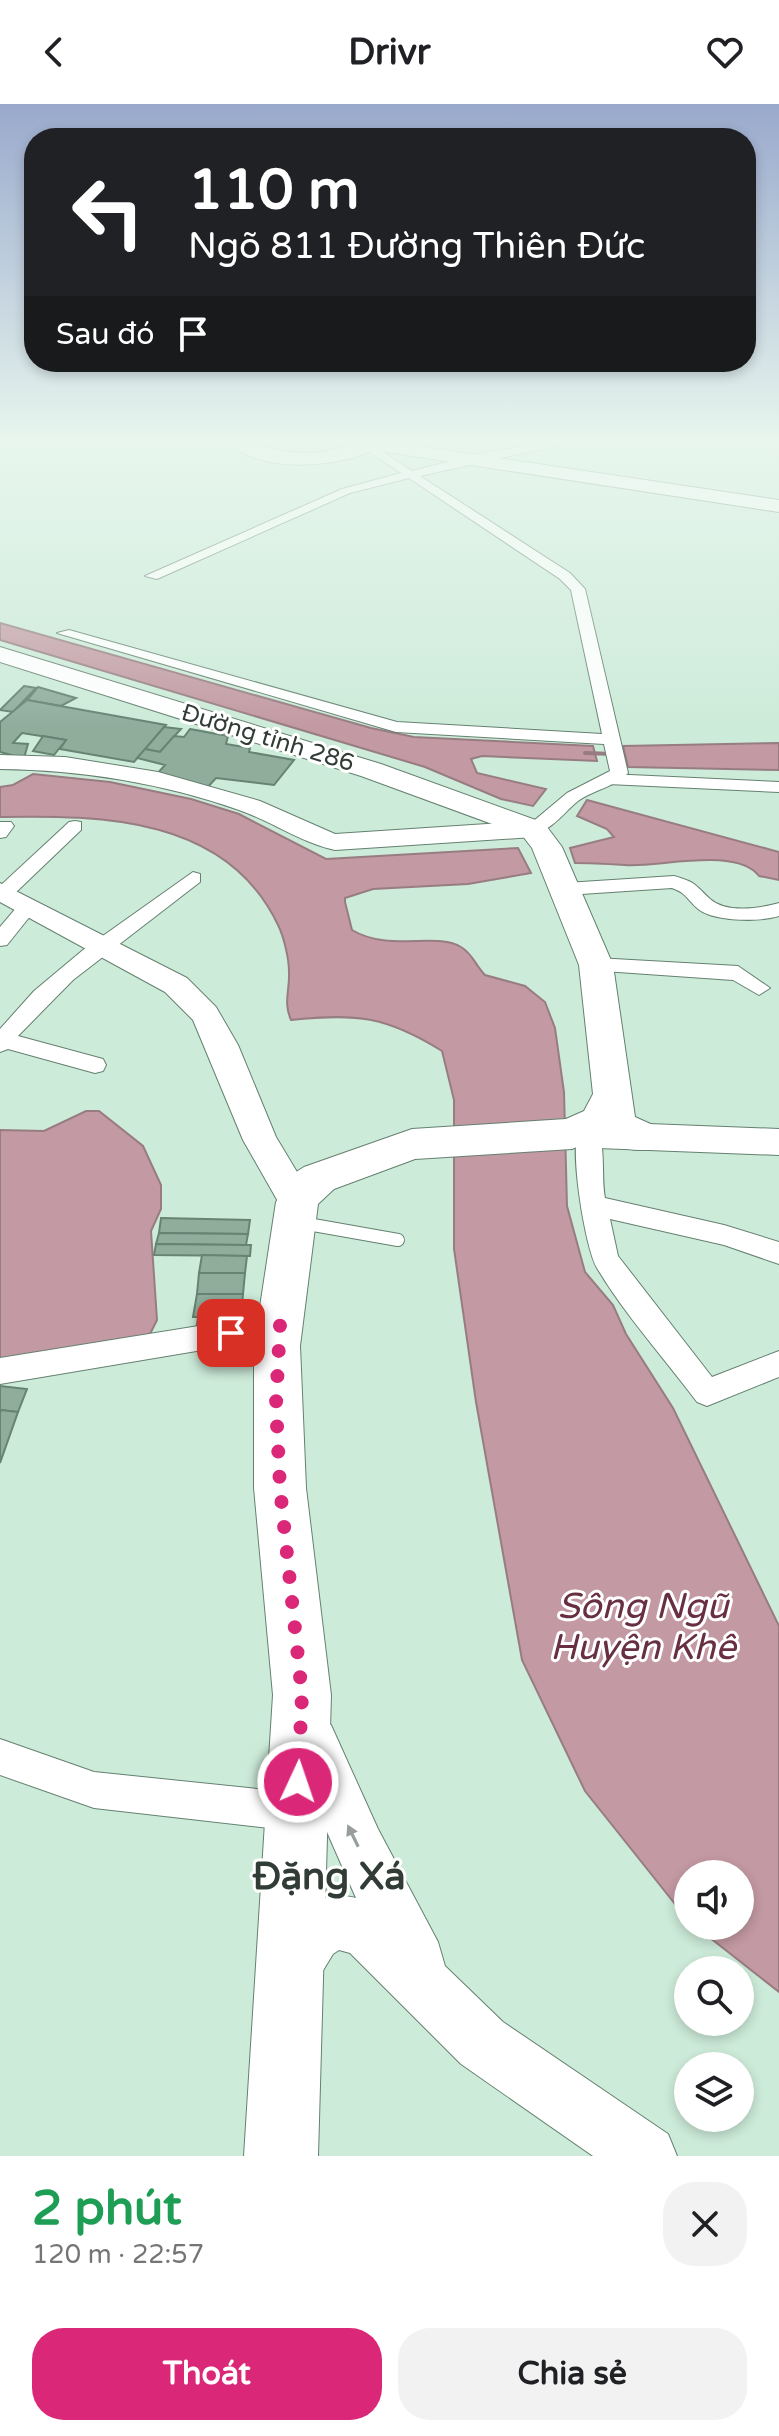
<!DOCTYPE html>
<html lang="vi">
<head>
<meta charset="utf-8">
<style>
	:root { --surface:#fff; --page:#f2f2f2; --text:#202124; --muted:#757577; --accent:#db2777 }
	body { margin:0; font-family:"Varela Round",sans-serif; background:var(--page); color:var(--text); height:100vh; display:flex; flex-direction:column; font-size:30px; white-space:nowrap }
	* { box-sizing:border-box; margin:0 }
	p { font-size:26px; color:var(--muted) }
	.icon { flex:none; width:44px; height:44px; fill:none; stroke:currentColor; stroke-width:2; stroke-linecap:round; stroke-linejoin:round }
	.map { position:relative; height:2052px; overflow:hidden }
	.panel { display:flex; flex-direction:column; background:var(--surface); flex:1 }
	.panel>* { flex:none }
	.hud { position:absolute; left:24px; top:24px; width:732px; height:244px; border-radius:32px; box-shadow:0 4px 12px #0003; background:#202124; color:#fff; overflow:hidden }
	.controls { position:absolute; left:674px; top:1756px; display:grid; gap:16px }
	.controls a { display:grid; place-items:center; width:80px; height:80px; border-radius:50%; background:var(--surface); box-shadow:0 4px 12px #0003; font-size:40px }
	.pin { position:absolute; display:grid; place-items:center; width:68px; height:68px; color:#fff; margin:-34px; border-radius:16px; box-shadow:0 4px 12px #0006 }
	.me { position:absolute; width:88px; margin:-44px; rotate:3deg; stroke-linejoin:round; filter:drop-shadow(0 0 6px #0008) }
	.turn { display:flex; align-items:center; gap:28px; height:168px; padding:0 32px; font-size:36px }
	.turn .icon { width:104px; height:104px; stroke-width:2.5 }
	.turn b { display:block; font-size:56px; line-height:68px }
	.then { display:flex; align-items:center; height:76px; padding:0 32px; background:#0003; gap:16px; font-size:30px }
	.round { display:grid; place-items:center; flex:none; width:84px; height:84px; border-radius:32px; background:var(--page) }
	.headline { display:flex; align-items:center; justify-content:space-between; height:136px; padding:0 32px }
	h1 { font-size:48px; font-weight:700; line-height:60px; color:#1e9e55 }
	.primary-button { display:flex; gap:16px; margin-top:auto; padding:16px 32px }
	.primary-button a { flex:1; height:92px; border-radius:32px; background:var(--accent); color:#fff; font-size:32px; font-weight:700; line-height:92px; text-align:center }
	.primary-button a+a { background:var(--page); color:var(--text) }
	header { display:flex; justify-content:space-between; align-items:center; height:104px; padding:0 32px; background:var(--surface); font-size:36px; font-weight:700 }
	.map>svg:first-child { display:block }
</style>
</head>
<body>
<header><svg class="icon" aria-label="back" viewBox="0 0 24 24"><path d="M15 5l-7 7 7 7"/></svg>Drivr<svg class="icon" aria-label="heart" viewBox="0 0 24 24"><path d="M12 20l-8-8c-3-5 5-10 8-4 3-6 11-1 8 4z"/></svg></header>
<div class="map">
<svg width="779" height="2052" viewBox="0 0 779 2052">
	<rect width="100%" height="100%" fill="#cdebd9"/>
	<g fill="#c399a3" stroke="#977d82" stroke-width="2">
		<path d="M0 519 371 624 414 633 593 642 597 657 482 652 471 655 477 669 546 685 533 702 501 695 425 663 0 536Z"/>
		<path d="M779 639V666L628 663 623 642Z"/>
		<path d="M33 670 110 678 191 695 239 710 326 755 518 744 531 769 468 780 373 785 345 794V798L352 826C388 848 437 828 461 843 473 850 475 861 485 871L525 882 545 898 555 924 564 988 567 1102 585 1168 613 1201 626 1230 673 1304 779 1522V1888L695 1822H740V1770H688L687 1815 585 1687 522 1556 476 1298 454 1145V996L442 947C386 912 356 909 291 916 283 898 290 886 289 868 289 855 284 833 278 821 227 713 103 711 0 713V683L13 681Z"/>
		<path d="M587 696 779 748V776L759 772C736 742 657 764 625 761 608 760 591 759 575 759L570 744 614 733 607 725 577 712Z"/>
		<path d="M86 1007H99L143 1042 161 1081V1105L151 1127 157 1216 150 1230 138 1237 0 1261V1026L44 1027Z"/>
	</g>
	<g fill="none" stroke-linecap="round" stroke-linejoin="round">
		<path stroke="#977d82" stroke-width="4" d="M585 649 613 650"/>
	</g>
	<g fill="#90ad9c" stroke="#678372" stroke-width="2">
		<path d="M24 582 36 584 13 608 0 606Z"/>
		<path d="M38 583 76 594 61 602 27 596Z"/>
		<path d="M27 596 166 621 134 658 60 645 66 636 22 629 13 639 28 640 24 654 10 653 11 651 0 648V618Z"/>
		<path d="M164 623 181 625 160 648 145 645Z"/>
		<path d="M190 625 228 632 226 640 250 644 249 648 294 656 274 681 216 674 208 683 157 670 165 661 137 654 145 645 160 648 174 632 184 633Z"/>
		<path d="M43 632 66 636 54 651 33 647Z"/>
		<path d="M161 1114 250 1116 248 1130 159 1129Z"/>
		<path d="M159 1129 248 1130 246 1141 156 1140Z"/>
		<path d="M156 1140 246 1141H251L250 1152 154 1151Z"/>
		<path d="M202 1151 247 1152 245 1169H199Z"/>
		<path d="M199 1169H245L243 1190H197Z"/>
		<path d="M197 1190H243L241 1213H193Z"/>
		<path d="M198 1213H241L240 1226 196 1227Z"/>
		<path d="M0 1282 27 1285 18 1308 0 1306Z"/>
		<path d="M1 1306 18 1308 0 1359V1309Z"/>
	</g>
	<g fill="none" stroke-linecap="round" stroke-linejoin="round">
		<g stroke="#658070" stroke-width="12">
			<path id="lane-far1" d="M608 675 779 683"/>
		</g>
		<g stroke="#658070" stroke-width="14">
			<path id="lane" d="M302 1119 398 1136"/>
		</g>
		<g stroke="#658070" stroke-width="2">
			<g id="street">
				<path d="M556 337H577L420 372 570 469 585 485 628 669C615 683 593 686 578 697 563 709 554 725 533 730L524 725 567 689 610 667 604 640 396 628 57 529 69 526 397 618 602 630 571 486 560 475 409 374 350 389 157 475 145 472 342 385 401 369 363 344V340H371L412 367 483 349Z"/>
				<path d="M75 717 81 718V726L11 793 0 794V782L69 718Z"/>
				<path d="M0 718H11L14 722 6 733 0 734Z"/>
				<path d="M193 768 200 770V778L73 876 18 932 103 955 106 961 103 967 95 969 8 945 0 948V925L34 887 83 846Z"/>
				<path d="M674 772C696 778 695 781 710 795 727 810 761 804 779 799V812C760 818 712 818 697 804 686 794 686 789 672 784L566 791 556 785 566 779Z"/>
				<path d="M29 795 39 801 7 841 0 842V823L22 797Z"/>
				<path d="M596 854 738 862 770 884 759 891 733 876 589 866 586 861Z"/>
				<path d="M588 1022 597 1025C606 1042 601 1073 605 1094L724 1121 779 1138V1160L724 1141 610 1115 618 1152 712 1273 779 1247V1273L707 1302 697 1298C664 1254 625 1211 597 1164 585 1144 569 1044 579 1025Z"/>
				<path d="M280 1209 290 1213 294 1221 290 1229 280 1233 0 1280V1254Z"/>
				<path d="M0 1635 94 1668 296 1689 309 1695 315 1708 309 1721 296 1727 94 1704 0 1671Z"/>
			</g>
		</g>
		<g stroke="#658070" stroke-width="2">
			<g id="secondary">
				<path d="M0 651 65 653 158 668 260 697 335 730 533 717 546 725 533 733 335 746C300 738 273 718 239 706 162 679 82 666 0 665Z"/>
				<path d="M0 779 187 874 216 903 238 941 276 1033 315 1098 310 1108 297 1112 284 1108 243 1036 193 916 165 888 0 798Z"/>
				<path d="M572 1017 779 1025V1051L572 1043 560 1039 555 1030 560 1021Z"/>
				<path d="M313 1614 331 1621 378 1725 438 1838 445 1862 503 1918 668 2030 677 2052H593L461 1960 350 1849 339 1846 333 1850 316 1878 296 1886 276 1878 268 1858C283 1820 310 1783 356 1794L288 1639 295 1621Z"/>
			</g>
		</g>
		<g stroke="#658070" stroke-width="2">
			<g id="primary">
				<path d="M228 337C253 335 276 349 303 349 332 350 356 337 384 337L779 396V408L373 346C338 364 256 370 228 337Z"/>
				<path d="M0 543 381 660 544 719 562 743 613 861 635 1013 655 1022 661 1033 655 1044C638 1049 617 1045 604 1031L572 1045 415 1055 334 1085 318 1100 300 1242 306 1384 331 1591 318 2052H244L273 1591 254 1384V1242L276 1098 293 1070 304 1063 412 1025 566 1015 584 1007 593 990 579 861 532 744 522 731 361 672 0 558Z"/>
			</g>
		</g>
		<use href="#lane-far1" stroke="#fff" stroke-width="10"/>
		<use href="#lane" stroke="#fff" stroke-width="12"/>
		<use href="#street" fill="#fff" fill-rule="evenodd"/>
		<use href="#secondary" fill="#fff" fill-rule="evenodd"/>
		<use href="#primary" fill="#fff" fill-rule="evenodd"/>
	</g>
	<defs><path id="oneway-solid" d="M-6-.8H1V-3.2L6.5 0L1 3.2V.8H-6Z" transform="scale(2)"/></defs>
	<use fill="#989e9a" href="#oneway-solid" transform="translate(353 1732) rotate(-116)"/>
	<linearGradient id="sky" x2="0" y2="1"><stop stop-color="#99a9cc"/><stop offset="0.54" stop-color="#e8f6ee"/><stop offset="1" stop-color="#e8f6ee" stop-opacity="0"/></linearGradient>
	<rect width="779" height="624" fill="url(#sky)"/>
	<g fill="none" stroke-linecap="round" stroke-linejoin="round">
		<path stroke="#db2777" stroke-width="14" stroke-dasharray="0 25.2" d="M231 1229 280 1221 276 1300 280 1384 302 1591 298 1678"/>
	</g>
	<g text-anchor="middle" dominant-baseline="central" stroke-width="6" stroke-linejoin="round" paint-order="stroke">
		<g font-size="24" fill="#303c35" stroke="#fff">
			<text transform="translate(268 634) rotate(17)">Đường tỉnh 286</text>
		</g>
		<g font-size="36" font-style="italic" fill="#672f41" stroke="#fff">
			<text x="643" y="1502">Sông Ngũ<tspan x="643" dy="41">Huyện Khê</tspan></text>
		</g>
		<g font-size="38" font-weight="bold" fill="#303c35" stroke="#fff">
			<text x="329" y="1773">Đặng Xá</text>
		</g>
	</g>
</svg>
<div class="controls">
<a><svg class="icon" aria-label="sound" viewBox="0 0 24 24"><path d="M4 9h4l5-4v14l-5-4H4zM17 9q2 3 0 6"/></svg></a>
<a><svg class="icon" aria-label="search" viewBox="0 0 24 24"><circle cx="10" cy="10" r="6"/><path d="M15 15l6 6"/></svg></a>
<a><svg class="icon" aria-label="layers" viewBox="0 0 24 24"><path d="M12 4l9 5-9 5-9-5zM3 14l9 5 9-5"/></svg></a>
</div>
<div class="pin" style="left:231px;top:1229px;background:#d93025"><svg class="icon" aria-label="arrive" viewBox="0 0 24 24"><path d="M6 21V4h12l-3 4 3 4H6"/></svg></div>
<svg class="me" style="left:298px;top:1678px" viewBox="-20 -20 40 40"><circle r="17" fill="#db2777" stroke="#fff" stroke-width="3"/><path d="M0-11L8 9 0 5-8 9z" fill="#fff"/></svg>
<div class="hud">
<div class="turn"><svg class="icon" aria-label="left" viewBox="0 0 24 24"><path d="M17 20v-9H6M10 6l-5 5 5 5"/></svg><div><b>110 m</b>Ngõ 811 Đường Thiên Đức</div></div>
<div class="then">Sau đó<svg class="icon" aria-label="arrive" viewBox="0 0 24 24"><path d="M6 21V4h12l-3 4 3 4H6"/></svg></div>
</div>
</div>
<section class="panel">
<div class="headline"><div><h1>2 phút</h1><p>120 m · 22:57</p></div><a class="round"><svg class="icon" aria-label="close" viewBox="0 0 24 24"><path d="M6 6l12 12M18 6L6 18"/></svg></a></div>
<div class="primary-button"><a>Thoát</a><a>Chia sẻ</a></div>
</section>
</body>
</html>
